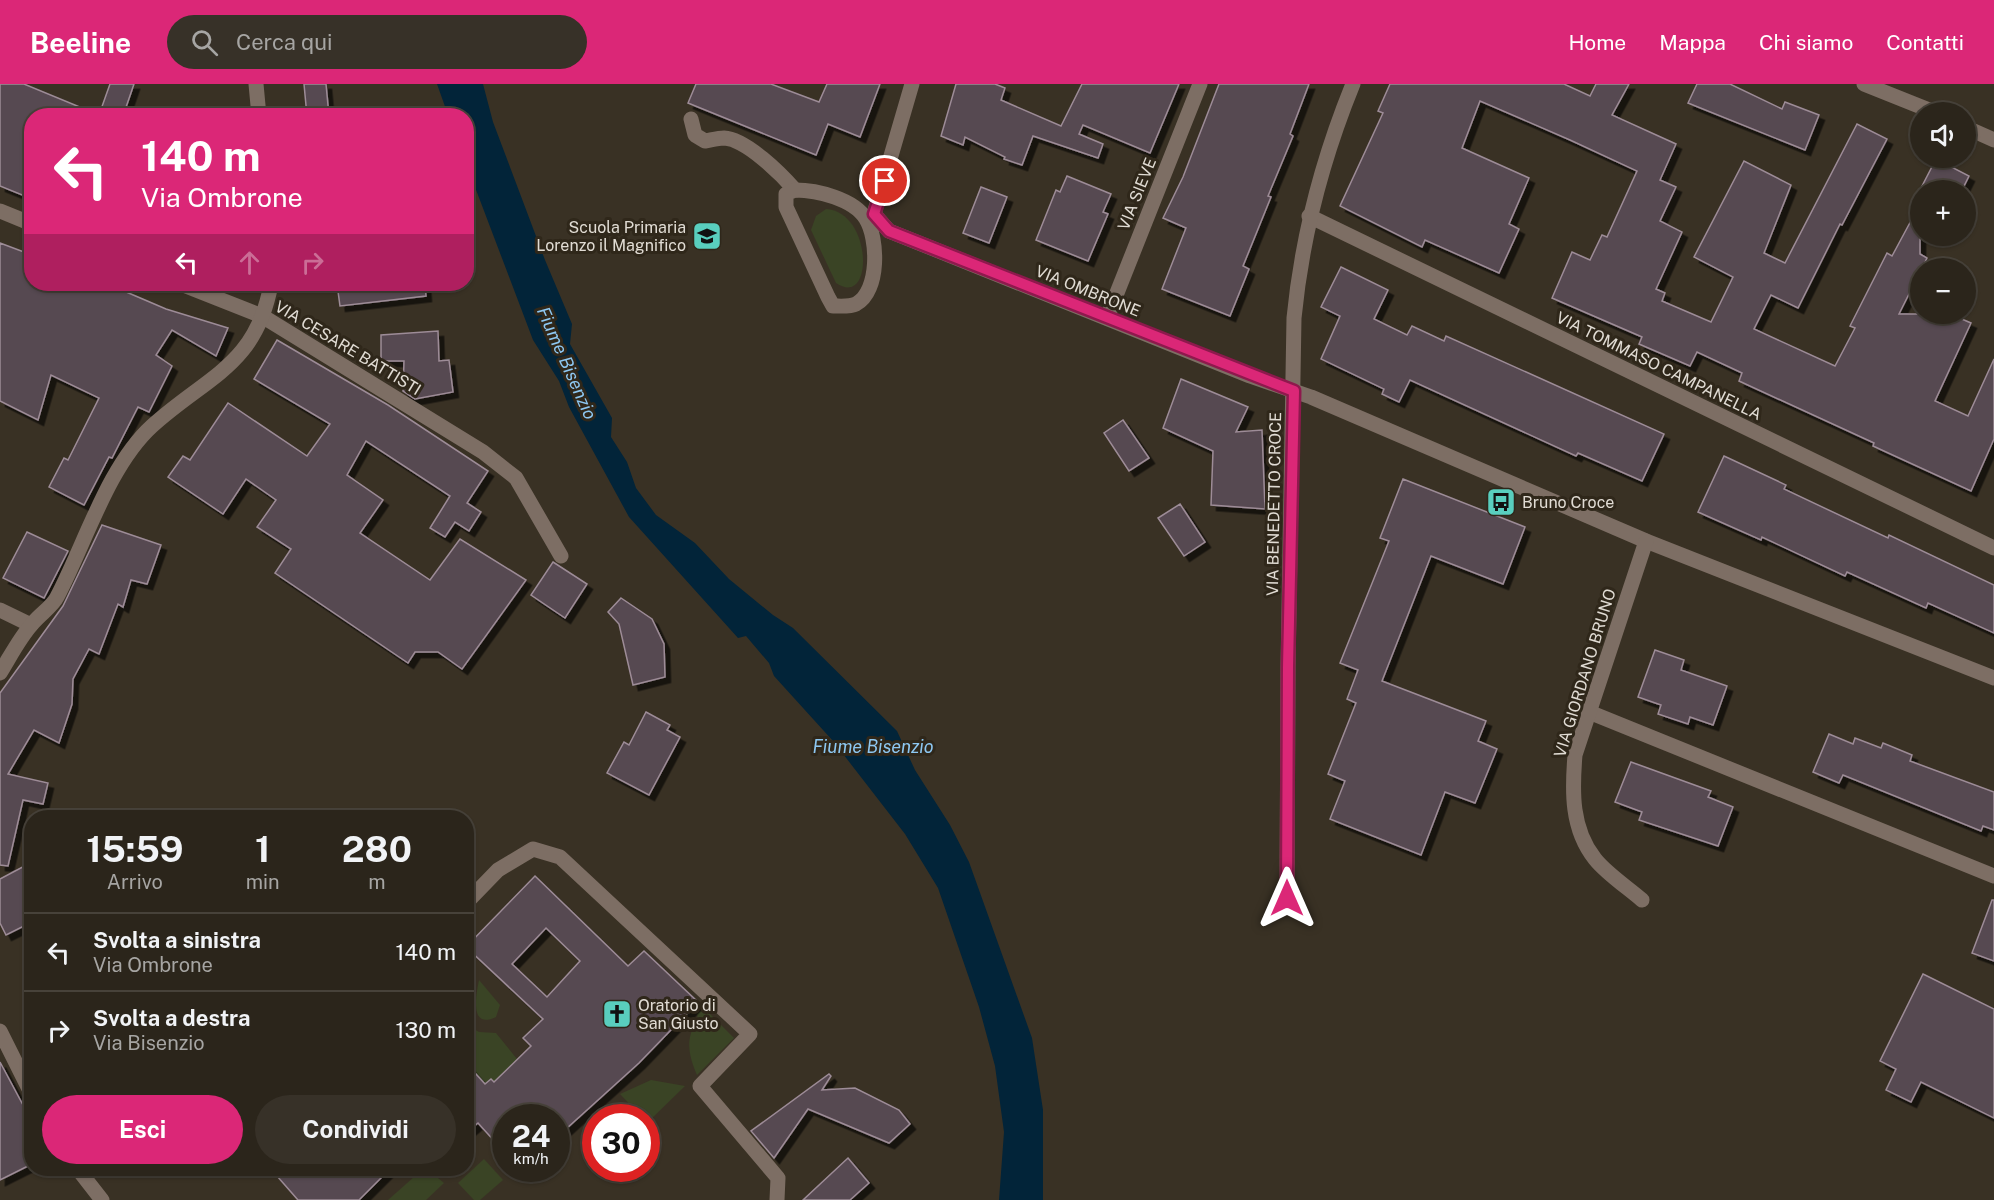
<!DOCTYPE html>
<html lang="it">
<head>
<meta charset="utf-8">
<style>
	:root { --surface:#2b251b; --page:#373128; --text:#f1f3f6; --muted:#a6a5a3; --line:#47423a; --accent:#db2777 }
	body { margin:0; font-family:"Public Sans",sans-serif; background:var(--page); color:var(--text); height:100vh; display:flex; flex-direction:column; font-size:22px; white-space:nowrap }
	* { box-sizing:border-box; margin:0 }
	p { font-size:20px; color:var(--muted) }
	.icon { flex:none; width:33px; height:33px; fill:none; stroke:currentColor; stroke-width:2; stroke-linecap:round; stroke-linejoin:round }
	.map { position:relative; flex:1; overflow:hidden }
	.sheet { position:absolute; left:24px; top:726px; width:450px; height:366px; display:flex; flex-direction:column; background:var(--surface); border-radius:24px; box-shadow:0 2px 4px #0004,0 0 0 2px var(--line) }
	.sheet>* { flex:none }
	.top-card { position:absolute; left:24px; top:24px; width:450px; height:183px; border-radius:24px; box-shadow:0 2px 4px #0004,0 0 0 2px var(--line); background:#db2777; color:#fff; overflow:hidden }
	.tools { position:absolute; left:1910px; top:18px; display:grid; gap:12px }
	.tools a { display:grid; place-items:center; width:66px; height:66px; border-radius:50%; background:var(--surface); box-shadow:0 2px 4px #0004,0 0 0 2px var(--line); font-size:30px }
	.speed { position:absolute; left:492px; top:1020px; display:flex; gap:12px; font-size:30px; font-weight:700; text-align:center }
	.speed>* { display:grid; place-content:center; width:78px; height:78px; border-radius:50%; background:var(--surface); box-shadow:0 2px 4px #0004,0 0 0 2px var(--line); line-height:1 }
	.speed small { font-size:15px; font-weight:400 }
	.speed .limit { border:9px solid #d22; background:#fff; color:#111 }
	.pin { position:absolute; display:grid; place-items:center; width:51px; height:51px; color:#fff; margin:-26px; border:3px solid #fff; border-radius:50%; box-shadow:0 2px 6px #0007 }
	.me { position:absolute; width:66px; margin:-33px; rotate:0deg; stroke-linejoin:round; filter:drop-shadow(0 0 4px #0008) }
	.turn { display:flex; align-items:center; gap:21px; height:126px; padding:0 18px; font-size:27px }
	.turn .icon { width:78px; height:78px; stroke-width:2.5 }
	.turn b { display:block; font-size:42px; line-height:51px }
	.lanes { display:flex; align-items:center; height:57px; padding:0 18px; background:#0003; justify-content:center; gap:30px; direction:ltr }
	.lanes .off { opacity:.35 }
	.eta { display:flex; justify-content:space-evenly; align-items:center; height:102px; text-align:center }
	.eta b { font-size:36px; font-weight:700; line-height:42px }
	.action { display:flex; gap:12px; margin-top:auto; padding:12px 18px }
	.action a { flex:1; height:69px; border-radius:36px; background:var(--accent); color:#fff; font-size:24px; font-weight:700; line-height:69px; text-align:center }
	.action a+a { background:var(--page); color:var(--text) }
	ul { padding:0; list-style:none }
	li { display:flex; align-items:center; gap:18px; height:78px; padding:0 18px; border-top:2px solid var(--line) }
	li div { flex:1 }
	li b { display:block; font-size:22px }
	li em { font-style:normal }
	header { display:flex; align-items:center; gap:36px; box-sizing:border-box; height:84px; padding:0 30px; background:var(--accent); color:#fff }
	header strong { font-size:28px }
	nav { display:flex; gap:33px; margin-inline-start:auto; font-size:21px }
	.search { width:420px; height:54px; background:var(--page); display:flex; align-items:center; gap:15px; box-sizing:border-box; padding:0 21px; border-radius:33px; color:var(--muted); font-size:22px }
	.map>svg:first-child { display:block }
</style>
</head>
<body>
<header>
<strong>Beeline</strong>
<div class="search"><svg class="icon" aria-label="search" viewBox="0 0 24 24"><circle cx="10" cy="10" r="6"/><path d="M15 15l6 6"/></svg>Cerca qui</div>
<nav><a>Home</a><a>Mappa</a><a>Chi siamo</a><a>Contatti</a></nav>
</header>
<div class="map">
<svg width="1994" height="1116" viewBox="0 0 1994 1116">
	<defs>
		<filter id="shadow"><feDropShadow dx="5.5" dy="5.5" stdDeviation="0" flood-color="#0009"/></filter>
	</defs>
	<rect width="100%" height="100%" fill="#393124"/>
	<g fill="#3a4425">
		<path d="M826 125C873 128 874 225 836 199L811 146 816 132Z"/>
		<path d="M479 896 500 921 496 933C469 946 476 911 479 896Z"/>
		<path d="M704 924 734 954 697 991C688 970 685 954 698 935L697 930Z"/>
		<path d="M467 941 479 948 496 949 517 975 494 998 491 995 485 1000 467 979Z"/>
		<path d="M651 996 685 1002 647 1039 646 1034 642 1033 620 1010Z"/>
		<path d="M484 1075 503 1096 480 1116H474L458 1099Z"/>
		<path d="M423 1085H427L444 1099 426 1116H388Z"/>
	</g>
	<path fill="#022439" d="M437 0H483L493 38 545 176 572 240 570 260 612 334 611 353 627 378 636 404 656 431 695 459 729 495 773 531 793 544 897 647 915 686 950 741 969 778 1032 954 1043 1026V1116H999L1004 1048 995 982 979 923 938 804 905 750 833 657 774 592 769 579 746 552 738 554 629 433 569 323 559 297 533 256 467 82 466 32 448 31Z"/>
	<g fill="#574851" stroke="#9d8c97" stroke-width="1.5" fill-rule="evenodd" filter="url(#shadow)">
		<path d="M0 0H24L99 31 110 0H134L123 32H32V115L0 102Z"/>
		<path d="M304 0H326L329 32H307Z"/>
		<path d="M696 0H771L819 18 827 0H880L860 53 828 40 816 71 688 19Z"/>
		<path d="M956 0H995L1005 4 1001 16 1061 42 1082 0H1179L1150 69 1083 41 1079 50 1103 60 1098 74 1033 52 1022 81 1004 75 1005 73 965 53 963 61 941 52Z"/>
		<path d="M1219 0H1309L1290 50 1293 52 1268 112 1271 113 1243 182 1249 185 1230 232 1162 205 1186 144 1163 134 1183 93Z"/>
		<path d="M1390 0H1564L1590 12 1596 0H1629L1612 31 1676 60 1660 96 1676 103 1660 137 1682 148 1656 205 1665 209 1662 217 1711 238 1733 193 1694 173 1744 77 1791 101 1764 169 1785 179 1857 40 1887 55 1842 141 1840 140 1798 224 1771 211 1754 245 1835 282 1855 244 1850 242 1887 169 1892 172 1920 120V170L1927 174 1899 230H1950L1971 239 1935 317 1968 332 1994 275V355L1971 407 1873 362 1874 359 1739 297 1742 289 1697 268 1690 282 1639 260 1642 253 1552 214 1572 168 1590 176 1602 151 1607 153 1637 87 1570 56 1480 17 1462 64 1529 94 1509 140 1519 145 1499 189 1425 156 1422 163 1340 122 1383 29 1378 27Z"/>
		<path d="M1697 0H1730L1782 25 1785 18 1819 31 1805 66 1688 19Z"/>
		<path d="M1936 75 1969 92 1962 106H1920Z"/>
		<path d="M1067 92 1111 110 1103 128 1108 130 1088 177 1036 156 1056 106 1060 108Z"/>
		<path d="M981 103 1007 113 989 159 963 149Z"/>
		<path d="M0 159 32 171V200H112L125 205 124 207 166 225 228 244 216 272 172 246 156 271 172 282 149 328 138 323 112 374 109 373 84 421 49 403 64 374 68 376 99 314 51 291 38 336 0 317Z"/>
		<path d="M1341 183 1388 206 1374 235 1407 251 1412 242 1444 257 1446 252 1664 350 1642 397 1578 369 1576 372 1410 296 1399 318 1382 310 1384 305 1321 275 1340 232 1321 223Z"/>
		<path d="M337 200H425L426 212 340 222Z"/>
		<path d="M438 247 439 277 449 276 453 308 415 315 403 307 404 277H381V251Z"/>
		<path d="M277 256 388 321 488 387 467 419 481 428 469 447 455 438 445 453 430 444 450 412 366 357 347 391 383 416 360 449 430 496 460 455 526 496 462 585 438 568H415L408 579 275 489 291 465 257 443 276 416 246 395 223 430 168 393 183 372 190 376 228 319 307 372 330 340 254 295Z"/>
		<path d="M1181 295 1248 323 1236 348 1262 346 1265 425 1211 421 1213 367 1163 344Z"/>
		<path d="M1123 336 1149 374 1129 387 1104 349Z"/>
		<path d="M1724 372 1786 401 1784 405 1888 454 1889 451 1994 501V549L1928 519 1926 524 1847 488 1845 492 1762 453 1761 456 1698 428Z"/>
		<path d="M1403 395 1525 443 1503 500 1431 472 1382 597 1486 637 1478 657 1497 665 1475 719 1445 708 1421 771 1330 735 1345 697 1328 690 1356 619 1347 615 1358 586 1340 579 1389 457 1380 454Z"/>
		<path d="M1180 420 1205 458 1184 472 1158 434Z"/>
		<path d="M102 441 161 461 147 500 131 496 123 523 118 520 99 570 89 565 73 595 72 620 59 659 34 646 8 690 48 699 43 720 23 716 8 782 0 781V609L63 522Z"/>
		<path d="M27 448 68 467 44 514 3 494Z"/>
		<path d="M553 478 587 500 565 534 531 511Z"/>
		<path d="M621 514 652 535 664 560 665 593 633 601 619 540 608 528Z"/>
		<path d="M1655 566 1684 576 1681 586 1727 602 1713 641 1690 633 1688 640 1658 630 1661 621 1638 613Z"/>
		<path d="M646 628 670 641 667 646 680 653 649 711 607 689 624 658 629 661Z"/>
		<path d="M1829 650 1853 660 1855 654 1881 664 1883 659 1912 671 1910 677 1994 708V746L1983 742 1981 747 1843 691 1839 699 1813 688Z"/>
		<path d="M1631 678 1711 707 1708 713 1733 723 1718 762 1639 736 1642 728 1615 718Z"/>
		<path d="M32 778V838L6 851 0 839V795Z"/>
		<path d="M535 792 628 882 644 867 698 918 639 979 556 1054V1034H506V1070L478 1039 466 1049V979L485 1000 491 995 494 998 531 962 523 954 543 935 466 863ZM546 844 580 877 547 913 512 880Z"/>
		<path d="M1992 816H1994V877L1972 869Z"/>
		<path d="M1923 890 1994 925V1034L1921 998 1911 1018 1886 1006 1896 985 1880 977Z"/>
		<path d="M0 978 32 1038V1080L0 1096Z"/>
		<path d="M829 990 831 992 822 1006 855 1004 899 1026 910 1040 889 1059 808 1025 774 1074 751 1047Z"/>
		<path d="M848 1074 869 1099 850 1116H803Z"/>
		<path d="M270 1084H391L359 1116H298Z"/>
	</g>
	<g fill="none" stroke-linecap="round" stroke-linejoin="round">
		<g stroke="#7d6e64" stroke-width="15">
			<path d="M256 0 259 32"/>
			<path d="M1864 0 1934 28"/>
			<path d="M691 35 695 51 705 57C711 56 718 54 724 54 746 55 781 90 795 106"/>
			<path d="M1965 43 1994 56"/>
			<path d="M795 106C817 106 854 115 866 135 878 154 880 207 856 220 850 223 840 222 833 222L828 213 786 123V110Z"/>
			<path d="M0 127 32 140"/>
			<path d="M874 130 889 147 1250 292 1311 313 1646 457 1994 594"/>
			<path d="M874 130 912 0"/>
			<path d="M1309 132 1994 464"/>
			<path d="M181 200 262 232 483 368 516 394 561 472"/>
			<path d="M1107 234 1200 0"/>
			<path d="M0 526 31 541"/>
			<path d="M0 589C10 573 20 553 33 539 40 530 52 523 57 513 85 460 108 382 152 342 207 292 256 282 271 200"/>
			<path d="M1589 628 1994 792"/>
			<path d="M1287 814 1288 583 1294 234C1302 152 1322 76 1353 0"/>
			<path d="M1642 816C1627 803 1607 790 1595 775 1571 745 1572 707 1575 671L1646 457"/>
			<path d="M466 819 498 786 533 765 560 773 750 950 700 1002 778 1094 777 1116"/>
			<path d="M0 947 32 1011"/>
			<path d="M77 1084 102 1116"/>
		</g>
	</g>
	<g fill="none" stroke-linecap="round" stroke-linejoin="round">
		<g stroke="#8e194d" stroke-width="15">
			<path id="route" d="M885 97 874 130 889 147 1294 307 1288 583 1287 814"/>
		</g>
		<use href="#route" stroke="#db2777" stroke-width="10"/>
	</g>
	<defs>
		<g id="school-square" transform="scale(1.5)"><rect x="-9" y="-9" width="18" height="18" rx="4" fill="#59cebe" stroke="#2f271a"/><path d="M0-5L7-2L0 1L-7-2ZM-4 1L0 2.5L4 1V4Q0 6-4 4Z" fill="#111"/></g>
		<g id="bus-square" transform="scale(1.5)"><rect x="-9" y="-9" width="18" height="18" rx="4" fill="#59cebe" stroke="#2f271a"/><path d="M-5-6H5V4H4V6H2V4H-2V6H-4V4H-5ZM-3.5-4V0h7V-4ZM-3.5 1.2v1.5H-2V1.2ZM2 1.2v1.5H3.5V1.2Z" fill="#111"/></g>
		<g id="church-square" transform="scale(1.5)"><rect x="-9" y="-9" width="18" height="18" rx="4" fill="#59cebe" stroke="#2f271a"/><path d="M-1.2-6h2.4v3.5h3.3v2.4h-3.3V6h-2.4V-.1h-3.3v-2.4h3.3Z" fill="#111"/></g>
	</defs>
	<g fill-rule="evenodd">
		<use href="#school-square" x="707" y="152"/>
		<use href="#bus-square" x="1501" y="418"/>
		<use href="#church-square" x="617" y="930"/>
	</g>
	<g text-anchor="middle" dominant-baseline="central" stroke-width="6" stroke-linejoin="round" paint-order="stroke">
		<g font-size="16" fill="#e1dcd4" stroke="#2f271a">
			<text transform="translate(1137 110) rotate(-68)">VIA SIEVE</text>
			<text transform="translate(1088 207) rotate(22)">VIA OMBRONE</text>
			<text transform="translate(348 264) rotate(31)">VIA CESARE BATTISTI</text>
			<text transform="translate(1659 282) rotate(26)">VIA TOMMASO CAMPANELLA</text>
			<text transform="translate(1274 420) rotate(-89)">VIA BENEDETTO CROCE</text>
			<text transform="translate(1585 589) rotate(-73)">VIA GIORDANO BRUNO</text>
		</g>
		<g font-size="16" fill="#e1dcd4" stroke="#2f271a" text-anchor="start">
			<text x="686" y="143" text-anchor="end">Scuola Primaria<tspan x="686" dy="18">Lorenzo il Magnifico</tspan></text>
			<text x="1522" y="418">Bruno Croce</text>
			<text x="638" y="921">Oratorio di<tspan x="638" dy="18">San Giusto</tspan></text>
		</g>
		<g font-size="18" font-style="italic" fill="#8dc7f1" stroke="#2f271a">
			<text transform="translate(567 279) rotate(66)">Fiume Bisenzio</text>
			<text x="873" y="662">Fiume Bisenzio</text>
		</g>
	</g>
</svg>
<div class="tools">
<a><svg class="icon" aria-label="sound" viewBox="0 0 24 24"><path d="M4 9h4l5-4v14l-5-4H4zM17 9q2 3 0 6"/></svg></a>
<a>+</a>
<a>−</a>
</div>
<div class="speed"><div>24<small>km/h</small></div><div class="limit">30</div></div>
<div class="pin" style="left:885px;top:97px;background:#d93025"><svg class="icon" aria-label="arrive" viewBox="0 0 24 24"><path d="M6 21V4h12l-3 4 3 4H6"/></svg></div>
<svg class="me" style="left:1287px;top:814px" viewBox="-20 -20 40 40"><path d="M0-17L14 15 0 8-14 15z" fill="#db2777" stroke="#fff" stroke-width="4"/></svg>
<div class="top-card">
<div class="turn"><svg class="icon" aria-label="left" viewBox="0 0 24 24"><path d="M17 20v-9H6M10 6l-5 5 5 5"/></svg><div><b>140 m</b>Via Ombrone</div></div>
<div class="lanes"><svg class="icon" aria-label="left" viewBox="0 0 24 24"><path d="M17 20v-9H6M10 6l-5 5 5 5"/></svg><svg class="icon off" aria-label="ahead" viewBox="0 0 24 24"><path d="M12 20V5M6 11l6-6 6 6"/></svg><svg class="icon off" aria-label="right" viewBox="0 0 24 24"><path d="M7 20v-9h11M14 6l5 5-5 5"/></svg></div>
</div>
<section class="sheet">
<div class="eta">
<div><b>15:59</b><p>Arrivo</p></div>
<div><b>1</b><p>min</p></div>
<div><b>280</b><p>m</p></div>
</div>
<ul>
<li><svg class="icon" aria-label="left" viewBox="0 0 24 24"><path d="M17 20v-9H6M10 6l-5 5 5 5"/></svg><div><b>Svolta a sinistra</b><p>Via Ombrone</p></div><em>140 m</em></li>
<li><svg class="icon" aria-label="right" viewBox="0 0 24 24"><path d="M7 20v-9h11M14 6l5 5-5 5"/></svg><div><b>Svolta a destra</b><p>Via Bisenzio</p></div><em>130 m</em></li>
</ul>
<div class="action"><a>Esci</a><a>Condividi</a></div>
</section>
</div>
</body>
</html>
